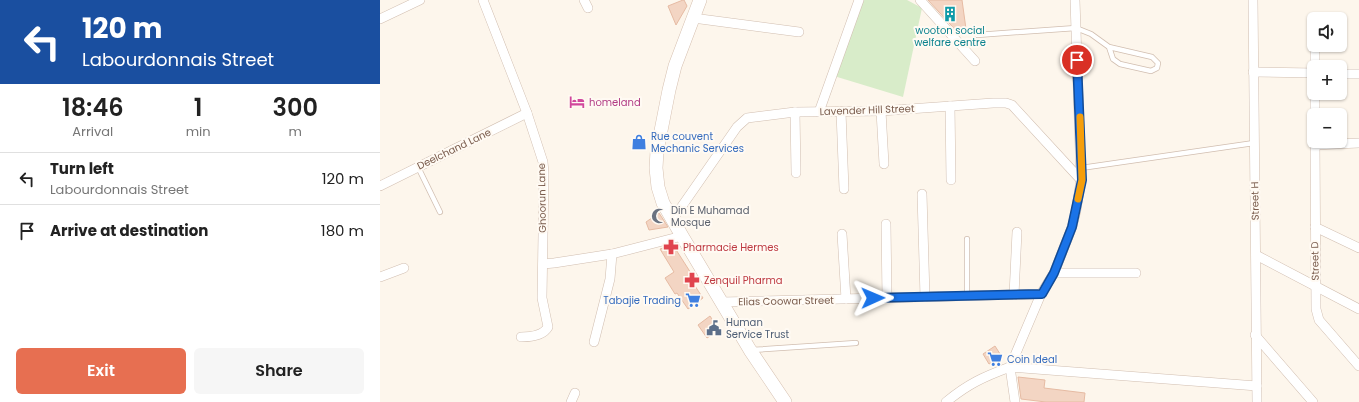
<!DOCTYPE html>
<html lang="en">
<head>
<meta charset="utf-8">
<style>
	:root { --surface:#fff; --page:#f6f6f6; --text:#222; --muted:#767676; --line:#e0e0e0; --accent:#e76f51 }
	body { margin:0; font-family:Poppins,sans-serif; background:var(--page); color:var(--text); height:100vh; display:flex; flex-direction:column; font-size:15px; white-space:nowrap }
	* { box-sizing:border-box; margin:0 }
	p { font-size:13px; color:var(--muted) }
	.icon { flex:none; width:22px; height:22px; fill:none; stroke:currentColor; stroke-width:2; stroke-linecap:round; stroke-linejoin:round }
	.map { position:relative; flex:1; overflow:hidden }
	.sheet { display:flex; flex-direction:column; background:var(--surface); width:380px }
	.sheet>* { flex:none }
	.top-card { background:#1a4fa0; color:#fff; overflow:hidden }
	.fabs { position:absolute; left:927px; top:12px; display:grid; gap:8px }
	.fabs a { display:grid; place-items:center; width:40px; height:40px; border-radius:6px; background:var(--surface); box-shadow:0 1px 3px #0004; font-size:20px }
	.pin { position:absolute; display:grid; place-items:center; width:34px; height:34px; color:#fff; margin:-17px; border:2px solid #fff; border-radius:50%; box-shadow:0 1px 4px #0007 }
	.me { position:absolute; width:44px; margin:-22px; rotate:89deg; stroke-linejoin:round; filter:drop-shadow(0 0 3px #0008) }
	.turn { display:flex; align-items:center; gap:14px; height:84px; padding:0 16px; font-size:18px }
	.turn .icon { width:52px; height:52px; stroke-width:2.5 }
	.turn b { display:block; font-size:28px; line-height:34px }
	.eta { display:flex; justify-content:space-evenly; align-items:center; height:68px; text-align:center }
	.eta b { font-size:24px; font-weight:600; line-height:28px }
	.button { display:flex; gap:8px; margin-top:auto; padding:8px 16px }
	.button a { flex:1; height:46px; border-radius:6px; background:var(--accent); color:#fff; font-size:16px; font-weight:600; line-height:46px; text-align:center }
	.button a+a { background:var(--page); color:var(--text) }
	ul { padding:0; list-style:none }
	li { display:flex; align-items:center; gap:12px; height:52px; padding:0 16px; border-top:1px solid var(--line) }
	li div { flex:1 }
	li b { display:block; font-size:15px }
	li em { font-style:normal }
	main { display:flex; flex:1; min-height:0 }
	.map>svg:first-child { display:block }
</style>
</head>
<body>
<main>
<section class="sheet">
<div class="top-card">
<div class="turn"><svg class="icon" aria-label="left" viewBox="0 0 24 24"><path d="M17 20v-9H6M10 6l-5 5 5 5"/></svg><div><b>120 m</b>Labourdonnais Street</div></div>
</div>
<div class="eta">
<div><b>18:46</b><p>Arrival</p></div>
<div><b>1</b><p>min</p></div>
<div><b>300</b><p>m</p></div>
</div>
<ul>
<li><svg class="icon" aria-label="left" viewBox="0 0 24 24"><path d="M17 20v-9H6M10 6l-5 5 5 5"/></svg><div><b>Turn left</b><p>Labourdonnais Street</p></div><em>120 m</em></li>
<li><svg class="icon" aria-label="arrive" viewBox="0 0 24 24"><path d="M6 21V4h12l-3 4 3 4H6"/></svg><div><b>Arrive at destination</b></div><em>180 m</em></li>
</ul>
<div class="button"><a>Exit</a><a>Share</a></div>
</section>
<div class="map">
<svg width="979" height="402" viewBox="0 0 979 402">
	<rect width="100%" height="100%" fill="#fdf6ec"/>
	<path fill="#d8ecc9" d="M482 0H527L542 8 523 97 454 76Z"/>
	<g fill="#f3d5c3" stroke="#e6bba3">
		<path d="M303 0H304L307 6 296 25 288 6Z"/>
		<path d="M548 0H582L586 29 580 35Z"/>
		<path d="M279 213 288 227 269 230 266 222Z"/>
		<path d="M293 245 316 281 313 283 323 298 308 309 297 293 295 294 285 278 294 272 280 249Z"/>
		<path d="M330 316 339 330 327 338 318 325Z"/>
		<path d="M615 346 622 357 609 364 603 354Z"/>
		<path d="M638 377 665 380 664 388 705 393 704 402H666L641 399Z"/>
	</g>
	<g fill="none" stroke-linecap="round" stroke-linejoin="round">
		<g stroke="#d1beb0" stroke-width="6">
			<g id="lane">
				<path d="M597 35 696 28 711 34 729 47 772 57 778 63 777 68 771 71 740 64 733 59 729 47"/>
				<path d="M38 167 60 212"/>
				<path d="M701 168 874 143"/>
				<path d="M587 239V296"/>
				<path d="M372 350 476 343"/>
			</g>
		</g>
		<g stroke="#d1beb0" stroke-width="10">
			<g id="street">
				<path d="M103 0 147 113 163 162 164 173 162 298 168 327C163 336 150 337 141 337"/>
				<path d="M204 0 208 8"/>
				<path d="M540 0 595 61"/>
				<path d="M873 0 877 402"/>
				<path d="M313 18 419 32"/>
				<path d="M0 19 40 0"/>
				<path d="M936 19V18"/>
				<path d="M935 67V45"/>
				<path d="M873 72 934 73"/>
				<path d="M960 74H979"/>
				<path d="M935 93V115"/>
				<path d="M570 106 571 180"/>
				<path d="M501 111 504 164"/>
				<path d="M415 112 416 173"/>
				<path d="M439 112 479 0"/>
				<path d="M461 112 464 189"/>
				<path d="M935 141 936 309 939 320 979 366"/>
				<path d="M935 145 979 143"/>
				<path d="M0 186 147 113"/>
				<path d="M542 194 545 297"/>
				<path d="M293 219 357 127 367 118 415 112 501 111 613 103H626L632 105 701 180"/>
				<path d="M506 224 507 298"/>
				<path d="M935 227 979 248"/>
				<path d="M462 234 466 299"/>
				<path d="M876 255 979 309"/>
				<path d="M163 264 174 263 232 254 302 236"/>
				<path d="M674 273H756"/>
				<path d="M0 277 24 268"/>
				<path d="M634 295 637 232"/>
				<path d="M342 302 661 294"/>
				<path d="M875 335 933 402"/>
				<path d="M214 342 230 279 232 254"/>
				<path d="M630 367 661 294 674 273 692 227 696 211 701 180 695 0"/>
				<path d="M630 367 635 402"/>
				<path d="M191 402 195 393"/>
				<path d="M566 402C588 384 603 377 630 367L877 386"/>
			</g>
		</g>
		<g stroke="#d6c0b0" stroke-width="14">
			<path id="secondary" d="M320 0 295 66 289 90 277 151 276 168 278 187 283 203 302 236 370 350 405 402"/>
		</g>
		<use href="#lane" stroke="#fff" stroke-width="4.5"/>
		<use href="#street" stroke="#fff" stroke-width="9"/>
		<use href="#secondary" stroke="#fff" stroke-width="13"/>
	</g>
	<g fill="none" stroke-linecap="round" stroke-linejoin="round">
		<g stroke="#114b97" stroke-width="10">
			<path id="route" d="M493 298 662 294 674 273 692 227 702 180 697 60"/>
		</g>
		<use href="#route" stroke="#1a73e8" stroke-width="7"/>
		<path stroke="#f59e0b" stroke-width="7" d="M698 199 702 180 700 117"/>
	</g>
	<defs>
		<g id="building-bare" transform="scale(1.2)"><path d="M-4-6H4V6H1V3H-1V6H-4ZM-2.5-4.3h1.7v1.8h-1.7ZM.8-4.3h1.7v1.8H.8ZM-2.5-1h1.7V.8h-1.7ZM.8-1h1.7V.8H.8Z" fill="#0f9aa8" stroke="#fffaf3" stroke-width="2.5" paint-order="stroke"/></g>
		<g id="hotel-bare" transform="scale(1.2)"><path d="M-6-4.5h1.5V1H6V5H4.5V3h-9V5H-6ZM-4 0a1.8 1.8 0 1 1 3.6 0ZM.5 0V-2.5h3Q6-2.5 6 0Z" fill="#d1479c" stroke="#fffaf3" stroke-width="2.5" paint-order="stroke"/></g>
		<g id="shop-bare" transform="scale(1.2)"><path d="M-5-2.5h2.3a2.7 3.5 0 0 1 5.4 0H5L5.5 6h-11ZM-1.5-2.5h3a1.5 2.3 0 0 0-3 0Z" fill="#3f7fe0" stroke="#fffaf3" stroke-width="2.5" paint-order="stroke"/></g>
		<g id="mosque-bare" transform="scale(1.2)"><path d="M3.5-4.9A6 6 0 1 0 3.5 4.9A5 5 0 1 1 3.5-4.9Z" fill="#6b7280" stroke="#fffaf3" stroke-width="2.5" paint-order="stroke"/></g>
		<g id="pharmacy-bare" transform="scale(1.2)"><path d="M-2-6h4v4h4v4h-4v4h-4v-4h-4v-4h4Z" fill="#e0444e" stroke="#fffaf3" stroke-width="2.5" paint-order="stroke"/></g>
		<g id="supermarket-bare" transform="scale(1.2)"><path d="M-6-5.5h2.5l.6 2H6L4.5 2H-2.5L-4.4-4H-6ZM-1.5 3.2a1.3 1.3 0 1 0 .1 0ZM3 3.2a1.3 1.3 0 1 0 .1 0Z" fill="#3f7fe0" stroke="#fffaf3" stroke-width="2.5" paint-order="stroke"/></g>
		<g id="civic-bare" transform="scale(1.2)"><path d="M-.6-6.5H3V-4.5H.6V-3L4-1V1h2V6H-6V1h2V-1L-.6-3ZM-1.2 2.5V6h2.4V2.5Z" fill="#5c6f8a" stroke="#fffaf3" stroke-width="2.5" paint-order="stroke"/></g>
	</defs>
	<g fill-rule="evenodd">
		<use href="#building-bare" x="570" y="14"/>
		<use href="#hotel-bare" x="197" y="102"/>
		<use href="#shop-bare" x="259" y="142"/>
		<use href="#mosque-bare" x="279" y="216"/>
		<use href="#pharmacy-bare" x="291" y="247"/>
		<use href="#pharmacy-bare" x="312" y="280"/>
		<use href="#supermarket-bare" x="313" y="300"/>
		<use href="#civic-bare" x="334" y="328"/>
		<use href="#supermarket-bare" x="615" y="359"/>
	</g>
	<g text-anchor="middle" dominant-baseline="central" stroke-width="4" stroke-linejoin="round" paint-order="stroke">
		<g font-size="10" fill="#0d838f" stroke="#fffaf3">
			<text x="570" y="30">wooton social<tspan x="570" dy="12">welfare centre</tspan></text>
		</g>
		<g font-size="10" fill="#b23c85" stroke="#fffaf3" text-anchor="start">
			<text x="209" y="102">homeland</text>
		</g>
		<g font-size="10" fill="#7a5c4d" stroke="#fffaf3">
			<text transform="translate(487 110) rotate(-2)">Lavender Hill Street</text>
			<text transform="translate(74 149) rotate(-26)">Deelchand Lane</text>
			<text transform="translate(162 198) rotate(-91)">Ghoorun Lane</text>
			<text transform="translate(875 201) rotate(-91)">Street H</text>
			<text transform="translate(935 261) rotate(-91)">Street D</text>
			<text transform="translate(406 301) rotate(-1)">Elias Coowar Street</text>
		</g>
		<g font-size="10" fill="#366cbe" stroke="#fffaf3" text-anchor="start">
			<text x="271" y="136">Rue couvent<tspan x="271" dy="12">Mechanic Services</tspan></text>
			<text x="301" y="300" text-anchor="end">Tabajie Trading</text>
			<text x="627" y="359">Coin Ideal</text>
		</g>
		<g font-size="10" fill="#5b616d" stroke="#fffaf3" text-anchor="start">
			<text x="291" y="210">Din E Muhamad<tspan x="291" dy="12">Mosque</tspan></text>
		</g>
		<g font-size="10" fill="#be3a42" stroke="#fffaf3" text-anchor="start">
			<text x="303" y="247">Pharmacie Hermes</text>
			<text x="324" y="280">Zenquil Pharma</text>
		</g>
		<g font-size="10" fill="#4e5e75" stroke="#fffaf3" text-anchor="start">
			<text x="346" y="322">Human<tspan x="346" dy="12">Service Trust</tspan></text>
		</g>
	</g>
</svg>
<div class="fabs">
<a><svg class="icon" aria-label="sound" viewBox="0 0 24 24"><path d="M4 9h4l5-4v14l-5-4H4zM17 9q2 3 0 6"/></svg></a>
<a>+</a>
<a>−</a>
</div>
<div class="pin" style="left:697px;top:60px;background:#d93025"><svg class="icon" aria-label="arrive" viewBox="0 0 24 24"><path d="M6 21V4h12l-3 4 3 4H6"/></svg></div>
<svg class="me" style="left:493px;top:298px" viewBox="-20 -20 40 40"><path d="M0-17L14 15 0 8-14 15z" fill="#1a73e8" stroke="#fff" stroke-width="4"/></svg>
</div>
</main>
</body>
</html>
